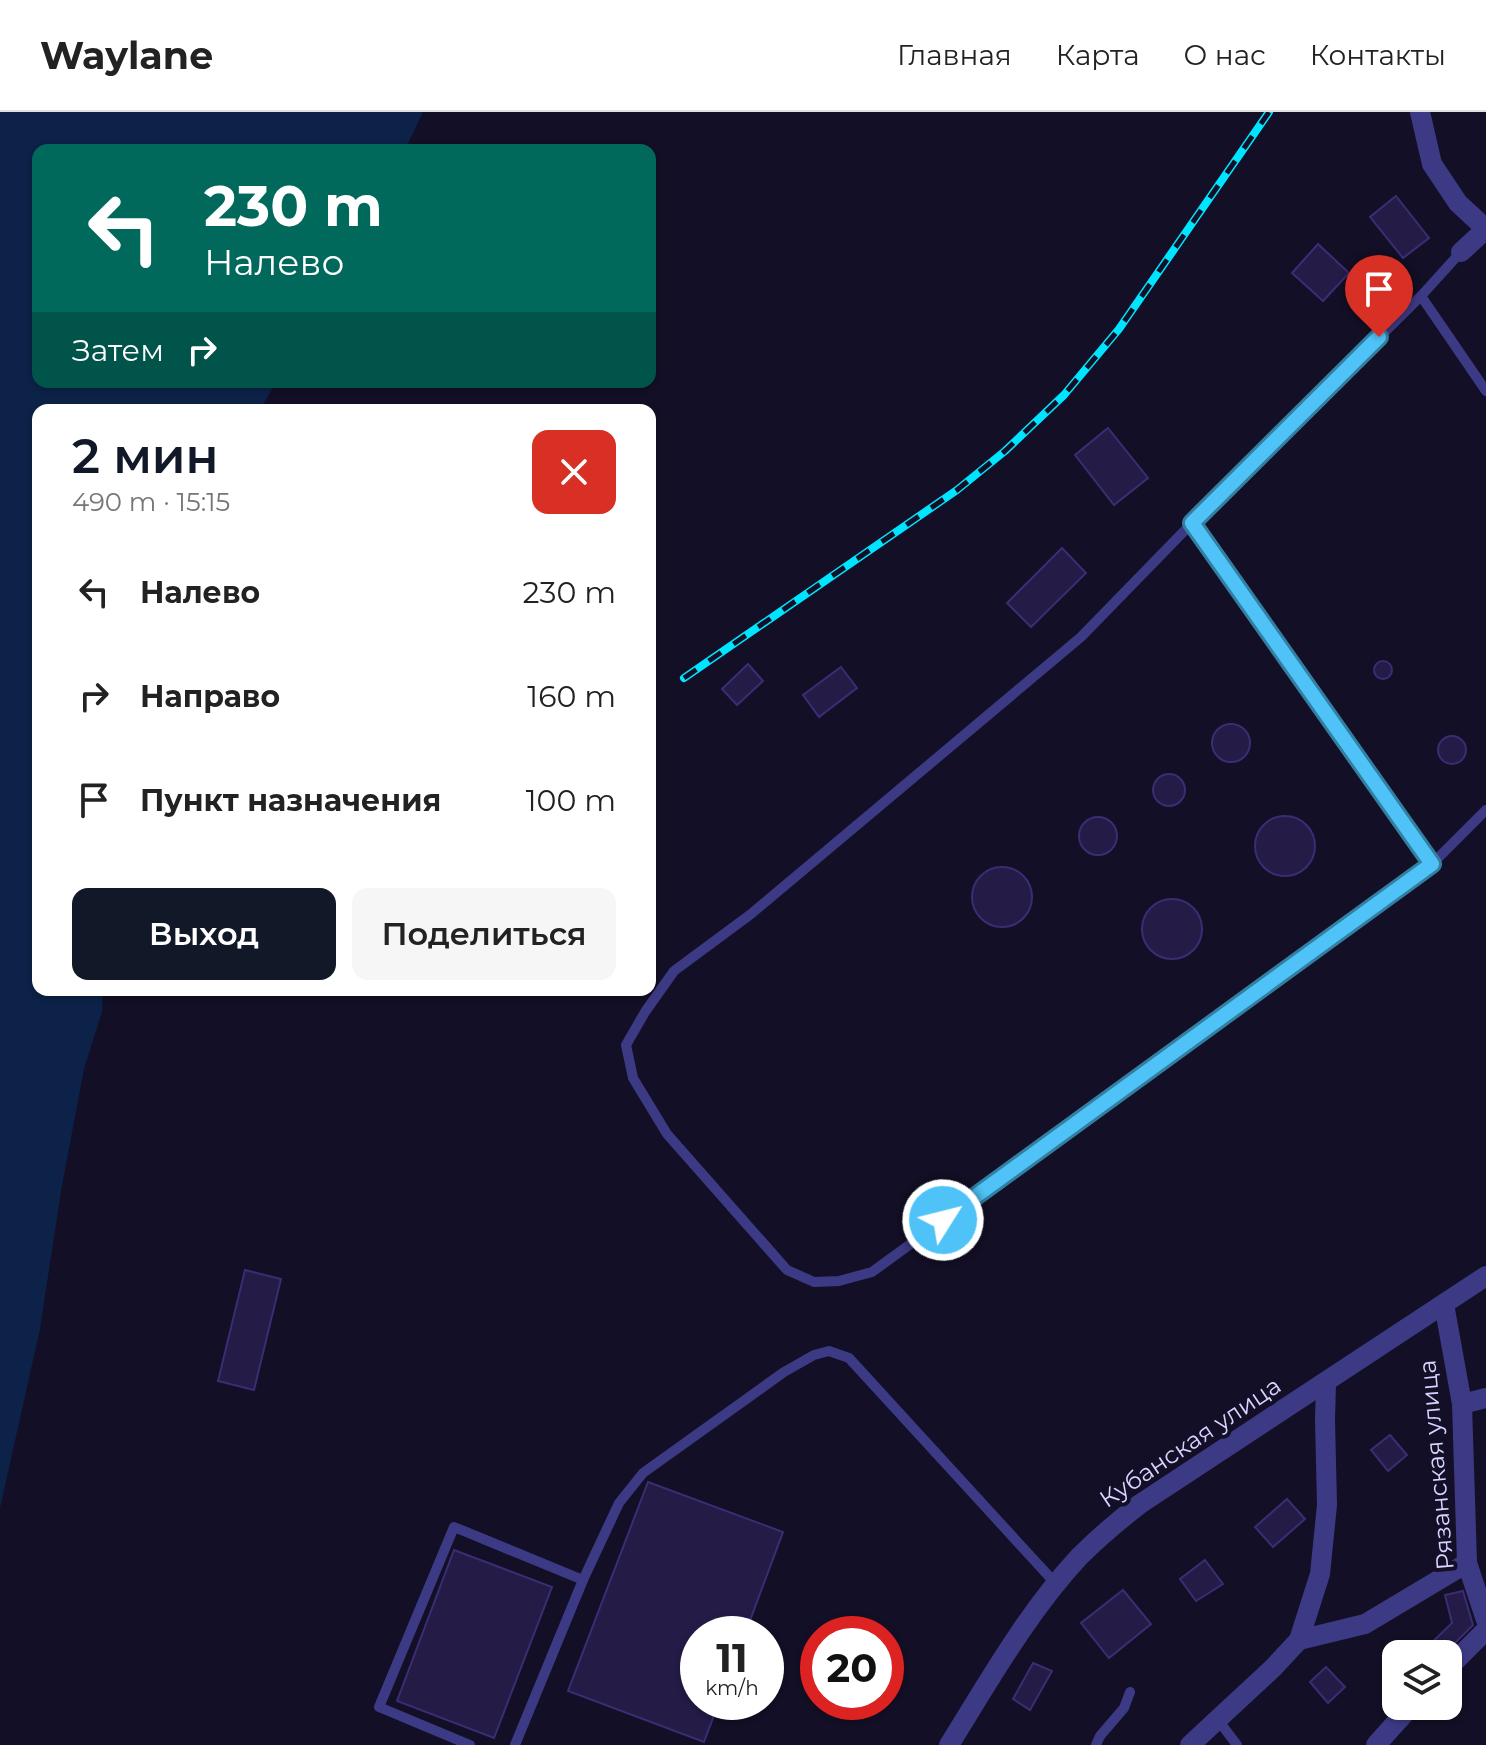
<!DOCTYPE html>
<html lang="ru">
<head>
<meta charset="utf-8">
<style>
	:root { --surface:#fff; --page:#f6f6f6; --text:#222; --muted:#767676; --line:#e0e0e0; --accent:#111827 }
	body { margin:0; font-family:Montserrat,sans-serif; background:var(--page); color:var(--text); height:100vh; display:flex; flex-direction:column; font-size:30px; white-space:nowrap }
	* { box-sizing:border-box; margin:0 }
	p { font-size:26px; color:var(--muted) }
	.icon { flex:none; width:44px; height:44px; fill:none; stroke:currentColor; stroke-width:2; stroke-linecap:round; stroke-linejoin:round }
	.map { position:relative; flex:1; overflow:hidden }
	.sheet { position:absolute; left:32px; top:292px; width:624px; height:592px; display:flex; flex-direction:column; background:var(--surface); border-radius:16px; box-shadow:0 2px 6px #0004 }
	.sheet>* { flex:none }
	.banner { position:absolute; left:32px; top:32px; width:624px; height:244px; border-radius:16px; box-shadow:0 2px 6px #0004; background:#00695c; color:#fff; overflow:hidden }
	.fabs { position:absolute; left:1382px; top:1528px; display:grid; gap:16px }
	.fabs a { display:grid; place-items:center; width:80px; height:80px; border-radius:16px; background:var(--surface); box-shadow:0 2px 6px #0004; font-size:40px }
	.speed { position:absolute; left:680px; top:1504px; display:flex; gap:16px; font-size:40px; font-weight:700; text-align:center }
	.speed>* { display:grid; place-content:center; width:104px; height:104px; border-radius:50%; background:var(--surface); box-shadow:0 2px 6px #0004; line-height:1 }
	.speed small { font-size:20px; font-weight:400 }
	.speed .limit { border:12px solid #d22; background:#fff; color:#111 }
	.pin { position:absolute; display:grid; place-items:center; width:68px; height:68px; color:#fff; margin:-82px -34px; border-radius:50% 50% 50% 0; rotate:-45deg; box-shadow:0 0 8px #0007 }
	.pin .icon { rotate:45deg }
	.me { position:absolute; width:88px; margin:-44px; rotate:54deg; stroke-linejoin:round; filter:drop-shadow(0 0 6px #0008) }
	.turn { display:flex; align-items:center; gap:28px; height:168px; padding:0 40px; font-size:36px }
	.turn .icon { width:104px; height:104px; stroke-width:2.5 }
	.turn b { display:block; font-size:56px; line-height:68px }
	.then { display:flex; align-items:center; height:76px; padding:0 40px; background:#0003; gap:16px; font-size:30px }
	.round { display:grid; place-items:center; flex:none; width:84px; height:84px; border-radius:16px; background:var(--page) }
	.headline { display:flex; align-items:center; justify-content:space-between; height:136px; padding:0 40px }
	h1 { font-size:48px; font-weight:600; line-height:60px; color:var(--accent) }
	.button { display:flex; gap:16px; margin-top:auto; padding:16px 40px }
	.button a { flex:1; height:92px; border-radius:16px; background:var(--accent); color:#fff; font-size:32px; font-weight:600; line-height:92px; text-align:center }
	.button a+a { background:var(--page); color:var(--text) }
	ul { padding:0; list-style:none }
	li { display:flex; align-items:center; gap:24px; height:104px; padding:0 40px }
	li div { flex:1 }
	li b { display:block; font-size:30px }
	li em { font-style:normal }
	header { display:flex; align-items:center; gap:48px; box-sizing:border-box; height:112px; padding:0 40px; background:var(--surface); border-bottom:2px solid var(--line) }
	header strong { font-size:38px }
	nav { display:flex; gap:44px; margin-inline-start:auto; font-size:28px }
	.map>svg:first-child { display:block }
</style>
</head>
<body>
<header>
<strong>Waylane</strong>
<nav><a>Главная</a><a>Карта</a><a>О нас</a><a>Контакты</a></nav>
</header>
<div class="map">
<svg width="1486" height="1633" viewBox="0 0 1486 1633">
	<rect width="100%" height="100%" fill="#130f26"/>
	<path fill="#0c2248" d="M0 0H423L405 38H38V270H276L260 298H38V878H103L102 900 84 957 61 1079 40 1217 0 1396Z"/>
	<g fill="#241b47" stroke="#3b2d73" stroke-width="2">
		<path d="M1396 84 1429 126 1403 146 1370 105Z"/>
		<path d="M1318 132 1349 161 1323 189 1292 161Z"/>
		<path d="M1108 316 1148 366 1114 393 1075 343Z"/>
		<path d="M1062 436 1086 461 1031 515 1007 491Z"/>
		<circle cx="1383" cy="558" r="9"/>
		<path d="M748 552 763 569 737 593 722 577Z"/>
		<path d="M841 555 857 576 819 605 803 583Z"/>
		<circle cx="1231" cy="631" r="19"/>
		<circle cx="1452" cy="638" r="14"/>
		<circle cx="1169" cy="678" r="16"/>
		<circle cx="1285" cy="734" r="30"/>
		<circle cx="1098" cy="724" r="19"/>
		<circle cx="1002" cy="785" r="30"/>
		<circle cx="1172" cy="817" r="30"/>
		<path d="M245 1158 281 1167 254 1278 218 1269Z"/>
		<path d="M1390 1323 1407 1343 1388 1359 1371 1338Z"/>
		<path d="M648 1370 783 1420 745 1522H698V1590H719L704 1630 568 1579Z"/>
		<path d="M1287 1387 1305 1407 1273 1435 1255 1415Z"/>
		<path d="M454 1438 552 1475 494 1626 397 1589Z"/>
		<path d="M1205 1448 1223 1472 1196 1489 1180 1467Z"/>
		<path d="M1123 1478 1151 1512 1109 1546 1081 1511Z"/>
		<path d="M1463 1479 1473 1513 1444 1542H1420L1452 1511 1445 1483Z"/>
		<path d="M1033 1551 1052 1559 1030 1598 1013 1587Z"/>
		<path d="M1326 1555 1345 1575 1328 1591 1310 1570Z"/>
	</g>
	<g fill="none" stroke-linecap="round" stroke-linejoin="round">
		<g stroke="#3d3a85" stroke-width="10">
			<path d="M1461 140 1421 184 1486 279"/>
			<path d="M1421 184 1192 411 1432 752 1486 698"/>
			<path d="M1192 411 1081 525 751 802 674 859 645 900 626 933 633 966 667 1022 787 1158 814 1170 839 1169 872 1160 1432 752"/>
			<path d="M1218 1608 1237 1633"/>
			<path d="M470 1633 379 1595 454 1415 583 1468"/>
			<path d="M515 1633 583 1468 619 1391 643 1361 784 1260 814 1243 829 1239 849 1246 1056 1472"/>
			<path d="M1096 1633 1100 1624 1124 1596 1130 1580"/>
		</g>
		<g stroke="#3d3a85" stroke-width="20">
			<path d="M1420 0 1432 52 1458 91 1486 117 1461 140"/>
			<path d="M1444 1192 1462 1292 1467 1451 1486 1508"/>
			<path d="M1462 1292 1486 1286"/>
			<path d="M1299 1528 1365 1512 1467 1451"/>
			<path d="M1448 1556 1486 1518"/>
			<path d="M1190 1633 1273 1556 1299 1528 1320 1462 1327 1393 1325 1308 1326 1271"/>
			<path d="M1376 1633 1411 1594"/>
		</g>
		<path stroke="#3d3a85" stroke-width="20" d="M949 1633C989 1569 1027 1501 1079 1445 1098 1426 1118 1409 1140 1392L1486 1164"/>
		<g stroke="#00e5ff" stroke-width="8">
			<path id="rail" d="M684 566 957 378 1005 339 1064 283 1119 217 1269 0"/>
		</g>
		<use href="#rail" stroke="#130f26" stroke-width="5" stroke-dasharray="15" stroke-linecap="butt"/>
	</g>
	<g fill="none" stroke-linecap="round" stroke-linejoin="round">
		<g stroke="#337fa1" stroke-width="20">
			<path id="route" d="M943 1108 1432 752 1192 411 1379 225"/>
		</g>
		<use href="#route" stroke="#4fc3f7" stroke-width="14"/>
	</g>
	<g text-anchor="middle" dominant-baseline="central" stroke-width="8" stroke-linejoin="round" paint-order="stroke">
		<g font-size="24" fill="#d9d4ff" stroke="#130f26">
			<text transform="translate(1190 1330) rotate(-34)">Кубанская улица</text>
			<text transform="translate(1436 1353) rotate(-95)">Рязанская улица</text>
		</g>
	</g>
</svg>
<div class="fabs">
<a><svg class="icon" aria-label="layers" viewBox="0 0 24 24"><path d="M12 4l9 5-9 5-9-5zM3 14l9 5 9-5"/></svg></a>
</div>
<div class="speed"><div>11<small>km/h</small></div><div class="limit">20</div></div>
<div class="pin" style="left:1379px;top:225px;background:#d93025"><svg class="icon" aria-label="arrive" viewBox="0 0 24 24"><path d="M6 21V4h12l-3 4 3 4H6"/></svg></div>
<svg class="me" style="left:943px;top:1108px" viewBox="-20 -20 40 40"><circle r="17" fill="#4fc3f7" stroke="#fff" stroke-width="3"/><path d="M0-11L8 9 0 5-8 9z" fill="#fff"/></svg>
<div class="banner">
<div class="turn"><svg class="icon" aria-label="left" viewBox="0 0 24 24"><path d="M17 20v-9H6M10 6l-5 5 5 5"/></svg><div><b>230 m</b>Налево</div></div>
<div class="then">Затем<svg class="icon" aria-label="right" viewBox="0 0 24 24"><path d="M7 20v-9h11M14 6l5 5-5 5"/></svg></div>
</div>
<section class="sheet">
<div class="headline"><div><h1>2 мин</h1><p>490 m · 15:15</p></div><a class="round" style="background:#d93025;color:#fff"><svg class="icon" aria-label="close" viewBox="0 0 24 24"><path d="M6 6l12 12M18 6L6 18"/></svg></a></div>
<ul>
<li><svg class="icon" aria-label="left" viewBox="0 0 24 24"><path d="M17 20v-9H6M10 6l-5 5 5 5"/></svg><div><b>Налево</b></div><em>230 m</em></li>
<li><svg class="icon" aria-label="right" viewBox="0 0 24 24"><path d="M7 20v-9h11M14 6l5 5-5 5"/></svg><div><b>Направо</b></div><em>160 m</em></li>
<li><svg class="icon" aria-label="arrive" viewBox="0 0 24 24"><path d="M6 21V4h12l-3 4 3 4H6"/></svg><div><b>Пункт назначения</b></div><em>100 m</em></li>
</ul>
<div class="button"><a>Выход</a><a>Поделиться</a></div>
</section>
</div>
</body>
</html>
